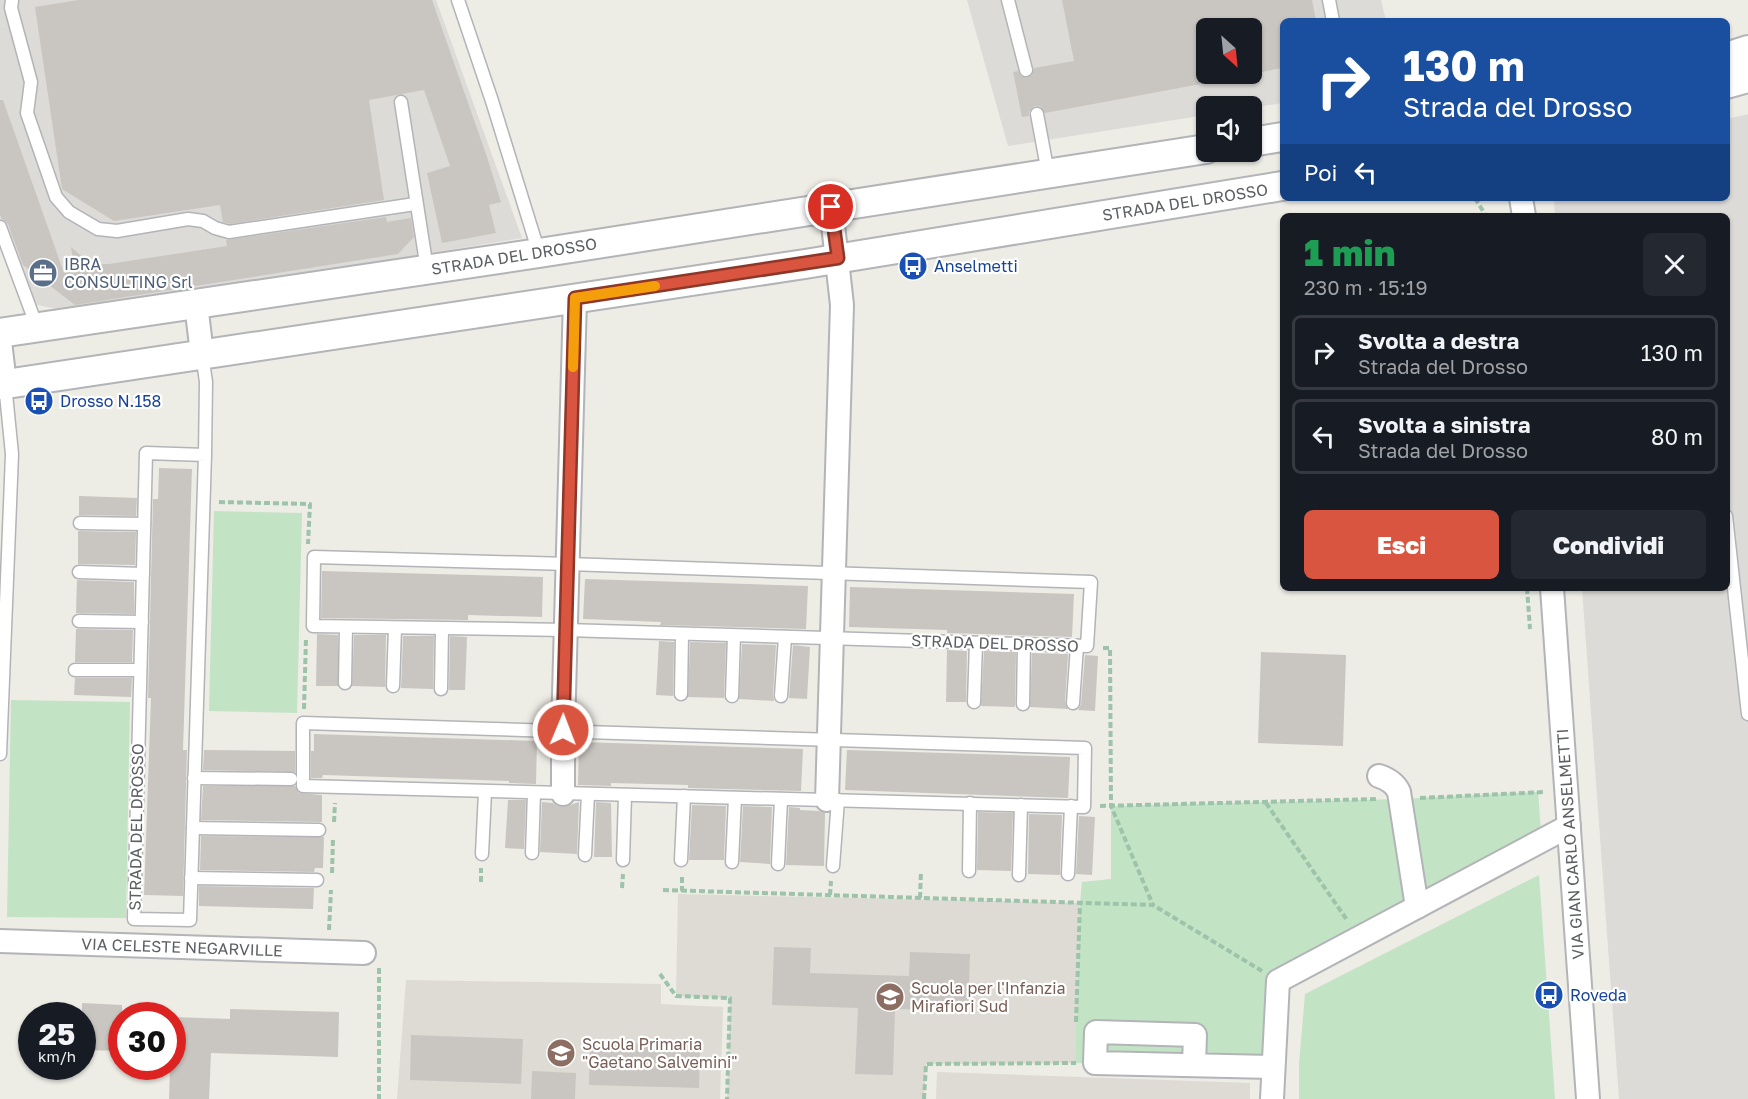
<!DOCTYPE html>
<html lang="it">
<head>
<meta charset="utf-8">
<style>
	:root { --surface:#171b24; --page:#242831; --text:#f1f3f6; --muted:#9ea1a6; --line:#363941; --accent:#d9553f }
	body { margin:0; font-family:"Golos Text",sans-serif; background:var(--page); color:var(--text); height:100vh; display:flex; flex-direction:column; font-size:22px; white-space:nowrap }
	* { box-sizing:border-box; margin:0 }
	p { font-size:20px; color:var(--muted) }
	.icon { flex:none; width:33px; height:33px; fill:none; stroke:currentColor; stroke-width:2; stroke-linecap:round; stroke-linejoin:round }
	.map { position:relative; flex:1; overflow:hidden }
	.panel { position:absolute; left:1280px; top:213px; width:450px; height:378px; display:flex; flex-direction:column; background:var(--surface); border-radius:9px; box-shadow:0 2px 4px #0004 }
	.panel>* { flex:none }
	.banner { position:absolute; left:1280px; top:18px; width:450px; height:183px; border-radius:9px; box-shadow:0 2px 4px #0004; background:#1a4fa0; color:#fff; overflow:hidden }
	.needle { width:39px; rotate:153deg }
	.controls { position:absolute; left:1196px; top:18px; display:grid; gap:12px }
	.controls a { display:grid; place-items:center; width:66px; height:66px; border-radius:9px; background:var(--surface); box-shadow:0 2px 4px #0004; font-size:30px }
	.speed { position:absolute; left:18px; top:1002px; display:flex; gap:12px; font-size:30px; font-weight:700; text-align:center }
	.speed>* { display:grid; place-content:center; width:78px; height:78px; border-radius:50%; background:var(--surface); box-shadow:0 2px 4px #0004; line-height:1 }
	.speed small { font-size:15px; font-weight:400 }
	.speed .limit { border:9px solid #d22; background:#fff; color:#111 }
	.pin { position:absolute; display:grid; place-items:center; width:51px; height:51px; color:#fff; margin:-26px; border:3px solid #fff; border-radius:50%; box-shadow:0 2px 6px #0007 }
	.me { position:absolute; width:66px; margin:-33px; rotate:1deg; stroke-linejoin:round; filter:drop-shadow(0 0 4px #0008) }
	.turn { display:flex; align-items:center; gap:21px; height:126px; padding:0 24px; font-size:27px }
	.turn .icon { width:78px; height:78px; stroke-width:2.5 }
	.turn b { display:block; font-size:42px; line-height:51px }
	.then { display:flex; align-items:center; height:57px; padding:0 24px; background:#0003; gap:12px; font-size:22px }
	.round { display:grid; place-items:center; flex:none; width:63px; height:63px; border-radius:9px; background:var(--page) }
	.overview { display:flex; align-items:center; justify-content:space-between; height:102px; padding:0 24px }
	h1 { font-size:36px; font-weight:800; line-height:45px; color:#1e9e55 }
	.cta { display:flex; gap:12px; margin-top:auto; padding:12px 24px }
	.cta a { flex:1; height:69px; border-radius:9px; background:var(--accent); color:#fff; font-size:24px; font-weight:800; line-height:69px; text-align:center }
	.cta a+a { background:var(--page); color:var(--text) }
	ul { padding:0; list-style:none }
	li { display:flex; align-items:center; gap:18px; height:75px; margin:0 12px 9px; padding:0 12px; border:3px solid var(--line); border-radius:9px }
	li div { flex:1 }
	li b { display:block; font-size:22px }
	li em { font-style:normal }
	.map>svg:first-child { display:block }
</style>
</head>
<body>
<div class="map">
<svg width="1748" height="1099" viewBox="0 0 1748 1099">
	<rect width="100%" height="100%" fill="#edece5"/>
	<g fill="#dcdbd7" fill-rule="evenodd">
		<path d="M0 0H436L522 238 73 312 22 302 0 240Z"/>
		<path d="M967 0H1381L1386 21H1282V103L1251 108 1206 106V115L1008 146ZM1206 28H1251V74H1206Z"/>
		<path d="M1748 114V1099H1619L1582 588H1726V216H1555L1554 198H1726L1727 119Z"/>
	</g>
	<g fill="#dddbd3">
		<path d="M678 894 1080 903 1075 1063 926 1064 924 1099H727L730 998 676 996Z"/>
		<path d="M406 980 661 984V1004L723 1007 720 1099H397Z"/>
		<path d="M937 1072 1250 1083V1099H936Z"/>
	</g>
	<g fill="#c3e3c5">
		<path d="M214 511 302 513 297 713 209 711Z"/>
		<path d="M11 700 130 702 126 918 7 917Z"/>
		<path d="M1538 792 1541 831 1415 894 1268 974 1262 1067 1075 1063 1080 903 1082 882 1111 879V806L1400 799Z"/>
		<path d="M1539 875 1555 1099H1299V1064L1305 994Z"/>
	</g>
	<g fill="#c9c6c1">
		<path d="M78 0H432L487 157 501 202 489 205 496 233 442 243 427 173 450 166 424 90 369 100 384 200 230 224 223 222 220 205 114 221 62 189 35 7Z"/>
		<path d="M1062 0H1312L1316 21H1282V68L1251 74V28H1206V83L1045 113 1040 106H1035L1029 111V116L1022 117 1013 72 1018 71 1021 76 1027 78 1032 75 1034 68 1074 61Z"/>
		<path d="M0 100H3L64 273 75 271 71 247 91 264H109L227 246 226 240 386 217 387 222 411 218 414 237 398 254 75 305 23 265 8 224 2 219 0 215Z"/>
		<path d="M159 468 192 469 183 750H187L183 896 144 895 151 698H148L153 499H158Z"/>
		<path d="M79 496 137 498 136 516 79 515Z"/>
		<path d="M78 531 136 532 135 565 78 564Z"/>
		<path d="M322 571 543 577 542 617 468 615V620L321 618Z"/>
		<path d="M585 579 808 586 806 629 660 625 661 622 583 619Z"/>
		<path d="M77 580 134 582V614L76 613Z"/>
		<path d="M850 587 1074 594 1072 637 947 633V630L849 627Z"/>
		<path d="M76 629 133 630 132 662H75Z"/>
		<path d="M317 634 338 635V686H316Z"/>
		<path d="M354 635H386L385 687 352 686Z"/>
		<path d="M403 636H434L433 689 401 688Z"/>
		<path d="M450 636 467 637 465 690H449Z"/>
		<path d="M659 641 674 642 673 696 656 695Z"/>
		<path d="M690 642 726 643 724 698 688 697Z"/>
		<path d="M742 644 776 645 773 695 774 701 739 699Z"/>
		<path d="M793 645 810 647 807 699 789 698Z"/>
		<path d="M947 650 967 651 966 702H946Z"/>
		<path d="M984 651 1016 652 1015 707 981 706Z"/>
		<path d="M1261 652 1346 655 1343 746 1258 743Z"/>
		<path d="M1032 653 1068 654 1065 702 1068 709 1030 707Z"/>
		<path d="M1085 655 1098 656 1095 711 1078 710 1081 704Z"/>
		<path d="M75 678H132L131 697 74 695Z"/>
		<path d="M314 734 537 741 536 784 509 783V781L323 775 322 778H311V751H314Z"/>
		<path d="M579 742 803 749 801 791 688 788V785L611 783V786L578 785Z"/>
		<path d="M204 750 295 751V772L203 770Z"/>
		<path d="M847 750 1070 757 1068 798 845 790Z"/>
		<path d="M203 786H295L299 793 322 795V822L201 820Z"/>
		<path d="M508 800H526L524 849 505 848Z"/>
		<path d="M542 802 553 803 557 806 564 807 579 802 577 854 540 852Z"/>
		<path d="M596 802 611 803 612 857H594Z"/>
		<path d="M692 805 726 806 724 860H689Z"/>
		<path d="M743 806 772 807 770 864 740 862Z"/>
		<path d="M789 807 800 808V810L819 811 825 813 824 866 786 865Z"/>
		<path d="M978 812 1013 813 1011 871 977 870Z"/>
		<path d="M1029 814 1062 815 1060 875 1028 874Z"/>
		<path d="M1079 816 1095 817 1092 875 1076 874Z"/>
		<path d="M201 836 324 837 323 868H315L314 872 200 870Z"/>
		<path d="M199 886 314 888 313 909 199 906Z"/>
		<path d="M774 947 811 948 810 973 909 976 910 952 970 954 968 1011 895 1009 893 1075 855 1074 858 1008 772 1005Z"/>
		<path d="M82 1003 122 1005V1051L82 1050Z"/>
		<path d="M230 1009 339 1012 338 1057 211 1053 209 1099H169L170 1066H172V1017L230 1019Z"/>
		<path d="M411 1035 523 1039 521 1084 410 1080Z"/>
		<path d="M590 1042 700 1045 699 1088 589 1085Z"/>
		<path d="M532 1071 576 1073 575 1099H531Z"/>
	</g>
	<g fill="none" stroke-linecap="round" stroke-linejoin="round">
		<g stroke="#b2b4b8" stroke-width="15">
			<g id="service">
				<path d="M12 0 11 8 31 82 27 113 56 197 69 212 98 229 117 231 188 219 203 221 215 228 229 232 415 204"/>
				<path d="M458 0 492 101 539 253"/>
				<path d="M1008 0 1026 70"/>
				<path d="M1329 0 1333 21"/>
				<path d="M401 102 427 269"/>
				<path d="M1037 114 1048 173"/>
				<path d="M0 227 37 327"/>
				<path d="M202 354 206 382 205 455 190 920 134 919 146 453 205 455"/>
				<path d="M1726 516 1748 714"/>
				<path d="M80 523 144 524"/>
				<path d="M314 557 568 564 1091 582 1087 646 566 630 313 626Z"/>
				<path d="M79 572 143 574"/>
				<path d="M79 621 142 622"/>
				<path d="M75 670H140"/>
				<path d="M345 683 346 627"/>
				<path d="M393 686 395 628"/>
				<path d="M441 689 442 629"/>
				<path d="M681 694 682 634"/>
				<path d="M732 696 734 636"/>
				<path d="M781 696 785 637"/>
				<path d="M974 702 976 643"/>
				<path d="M1073 703 1077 646"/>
				<path d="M1023 704 1024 644"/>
				<path d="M303 723 1085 748 1084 807 303 786Z"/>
				<path d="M0 754 12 454 5 384"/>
				<path d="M194 778 291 779"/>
				<path d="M193 828 319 830"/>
				<path d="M532 853 534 793"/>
				<path d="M482 854 485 792"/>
				<path d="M585 855 588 794"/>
				<path d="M623 860 625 795"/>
				<path d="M681 860 684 796"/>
				<path d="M732 862 735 798"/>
				<path d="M778 864 781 799"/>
				<path d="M833 866 838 800"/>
				<path d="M969 871 970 803"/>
				<path d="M1068 874 1071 806"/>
				<path d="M1019 875 1021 805"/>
				<path d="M191 878 317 880"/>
			</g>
		</g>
		<g stroke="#b2b4b8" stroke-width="26">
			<g id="minor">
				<path d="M1521 198 1524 216"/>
				<path d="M196 304 202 354"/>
				<path d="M0 341 5 384"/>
				<path d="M1552 588 1588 1099"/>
				<path d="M1379 776C1388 779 1395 783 1399 792L1417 907"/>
				<path d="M563 794V730L575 298"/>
				<path d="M827 800 842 305 831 207"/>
				<path d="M0 941 364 953"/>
				<path d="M1194 1064 1195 1035 1096 1032 1095 1063 1273 1067"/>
				<path d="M1272 1099 1278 981 1569 826"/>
			</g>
		</g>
		<g stroke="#b2b4b8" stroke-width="32">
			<g id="tertiary">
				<path d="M1726 57 1748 50"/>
				<path d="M1726 84 1748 78"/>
				<path d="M1251 142 1282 137"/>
				<path d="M0 333 539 253 1206 149"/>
				<path d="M0 385 805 264 1282 186"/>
			</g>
		</g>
		<g stroke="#9dc3aa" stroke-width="4" stroke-dasharray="6 3" stroke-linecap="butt">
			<path d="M1475 198 1486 216"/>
			<path d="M219 502 310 504 308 544"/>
			<path d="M1527 588 1530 629"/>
			<path d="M1103 648H1110L1111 806 1153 905"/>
			<path d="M304 709 306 638"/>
			<path d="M1420 798 1545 792"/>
			<path d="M1266 803 1347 920"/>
			<path d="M1100 806 1377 799"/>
			<path d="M334 822 335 803"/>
			<path d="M332 873 333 839"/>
			<path d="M682 877V891"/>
			<path d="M481 882V868"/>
			<path d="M622 888 623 874"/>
			<path d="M663 890 1153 905 1262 971"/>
			<path d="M830 895 831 881"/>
			<path d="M920 898 921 871"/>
			<path d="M329 930 331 890"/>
			<path d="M379 968V1099"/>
			<path d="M660 974 676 996 730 998 727 1099"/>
			<path d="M1076 1022 1080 903"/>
			<path d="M924 1099 926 1064 1076 1063"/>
		</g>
		<use href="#service" stroke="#fff" stroke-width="12"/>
		<use href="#minor" stroke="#fff" stroke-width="22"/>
		<use href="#tertiary" stroke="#fff" stroke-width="28"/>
	</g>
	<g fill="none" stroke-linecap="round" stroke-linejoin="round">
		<g stroke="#8d3729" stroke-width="15">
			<path id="route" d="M563 730 575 298 838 258 831 207"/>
		</g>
		<use href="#route" stroke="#d9553f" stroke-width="10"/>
		<path stroke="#f59e0b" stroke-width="10" d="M573 367 575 298 655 286"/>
	</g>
	<defs>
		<g id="bus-disc" transform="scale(1.5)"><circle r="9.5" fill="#1a4fb4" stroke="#fff"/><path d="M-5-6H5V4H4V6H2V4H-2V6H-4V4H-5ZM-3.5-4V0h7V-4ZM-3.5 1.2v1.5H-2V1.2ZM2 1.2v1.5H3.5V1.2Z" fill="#fff"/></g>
		<g id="office-disc" transform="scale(1.5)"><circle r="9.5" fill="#5c6f8a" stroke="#fff"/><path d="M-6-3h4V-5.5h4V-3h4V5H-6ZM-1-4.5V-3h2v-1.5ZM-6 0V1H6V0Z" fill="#fff"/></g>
		<g id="school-disc" transform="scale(1.5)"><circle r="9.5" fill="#8d6e63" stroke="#fff"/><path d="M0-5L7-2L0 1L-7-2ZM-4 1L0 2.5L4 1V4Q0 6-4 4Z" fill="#fff"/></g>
	</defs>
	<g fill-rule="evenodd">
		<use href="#bus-disc" x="913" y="266"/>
		<use href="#office-disc" x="43" y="273"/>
		<use href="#bus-disc" x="39" y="401"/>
		<use href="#bus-disc" x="1549" y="995"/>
		<use href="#school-disc" x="890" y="997"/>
		<use href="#school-disc" x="561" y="1053"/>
	</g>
	<g text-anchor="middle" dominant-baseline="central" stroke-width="4.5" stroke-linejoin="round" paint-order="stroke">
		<g font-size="16" fill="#5c5f63" stroke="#fff">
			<text transform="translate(1185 202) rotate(-9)">STRADA DEL DROSSO</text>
			<text transform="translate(514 256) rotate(-9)">STRADA DEL DROSSO</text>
			<text transform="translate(995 643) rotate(2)">STRADA DEL DROSSO</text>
			<text transform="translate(136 827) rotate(-89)">STRADA DEL DROSSO</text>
			<text transform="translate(1570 844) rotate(-94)">VIA GIAN CARLO ANSELMETTI</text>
			<text transform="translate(182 947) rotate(2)">VIA CELESTE NEGARVILLE</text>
		</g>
		<g font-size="16" fill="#4e5e75" stroke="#fff" text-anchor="start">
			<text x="64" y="264">IBRA<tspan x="64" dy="18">CONSULTING Srl</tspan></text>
		</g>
		<g font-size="16" fill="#164399" stroke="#fff" text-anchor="start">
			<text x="934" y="266">Anselmetti</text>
			<text x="60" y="401">Drosso N.158</text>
			<text x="1570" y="995">Roveda</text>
		</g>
		<g font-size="16" fill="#785e54" stroke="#fff" text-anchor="start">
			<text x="911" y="988">Scuola per l'Infanzia<tspan x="911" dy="18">Mirafiori Sud</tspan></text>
			<text x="582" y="1044">Scuola Primaria<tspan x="582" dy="18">"Gaetano Salvemini"</tspan></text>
		</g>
	</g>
</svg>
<div class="controls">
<a><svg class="needle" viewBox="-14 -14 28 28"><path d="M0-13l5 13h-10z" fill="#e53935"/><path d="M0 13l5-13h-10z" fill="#9ea1a6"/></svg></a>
<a><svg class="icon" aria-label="sound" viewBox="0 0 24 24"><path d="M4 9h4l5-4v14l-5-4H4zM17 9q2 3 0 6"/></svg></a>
</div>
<div class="speed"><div>25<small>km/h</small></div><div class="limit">30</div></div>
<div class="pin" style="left:831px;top:207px;background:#d93025"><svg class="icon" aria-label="arrive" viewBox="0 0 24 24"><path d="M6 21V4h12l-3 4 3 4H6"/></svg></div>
<svg class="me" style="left:563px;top:730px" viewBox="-20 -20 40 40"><circle r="17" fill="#d9553f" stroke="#fff" stroke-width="3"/><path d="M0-11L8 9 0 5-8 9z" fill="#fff"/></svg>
<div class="banner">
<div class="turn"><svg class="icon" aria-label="right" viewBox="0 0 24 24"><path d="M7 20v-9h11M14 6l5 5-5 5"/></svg><div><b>130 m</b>Strada del Drosso</div></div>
<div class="then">Poi<svg class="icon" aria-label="left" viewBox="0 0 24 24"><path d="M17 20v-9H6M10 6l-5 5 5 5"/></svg></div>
</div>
<section class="panel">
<div class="overview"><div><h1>1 min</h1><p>230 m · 15:19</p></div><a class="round"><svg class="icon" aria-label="close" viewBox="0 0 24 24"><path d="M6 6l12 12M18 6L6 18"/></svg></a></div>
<ul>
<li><svg class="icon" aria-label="right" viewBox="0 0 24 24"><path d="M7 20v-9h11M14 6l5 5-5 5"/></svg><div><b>Svolta a destra</b><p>Strada del Drosso</p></div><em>130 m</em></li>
<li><svg class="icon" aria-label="left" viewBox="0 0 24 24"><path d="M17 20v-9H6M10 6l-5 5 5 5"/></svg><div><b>Svolta a sinistra</b><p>Strada del Drosso</p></div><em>80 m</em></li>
</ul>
<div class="cta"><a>Esci</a><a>Condividi</a></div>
</section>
</div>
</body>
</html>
